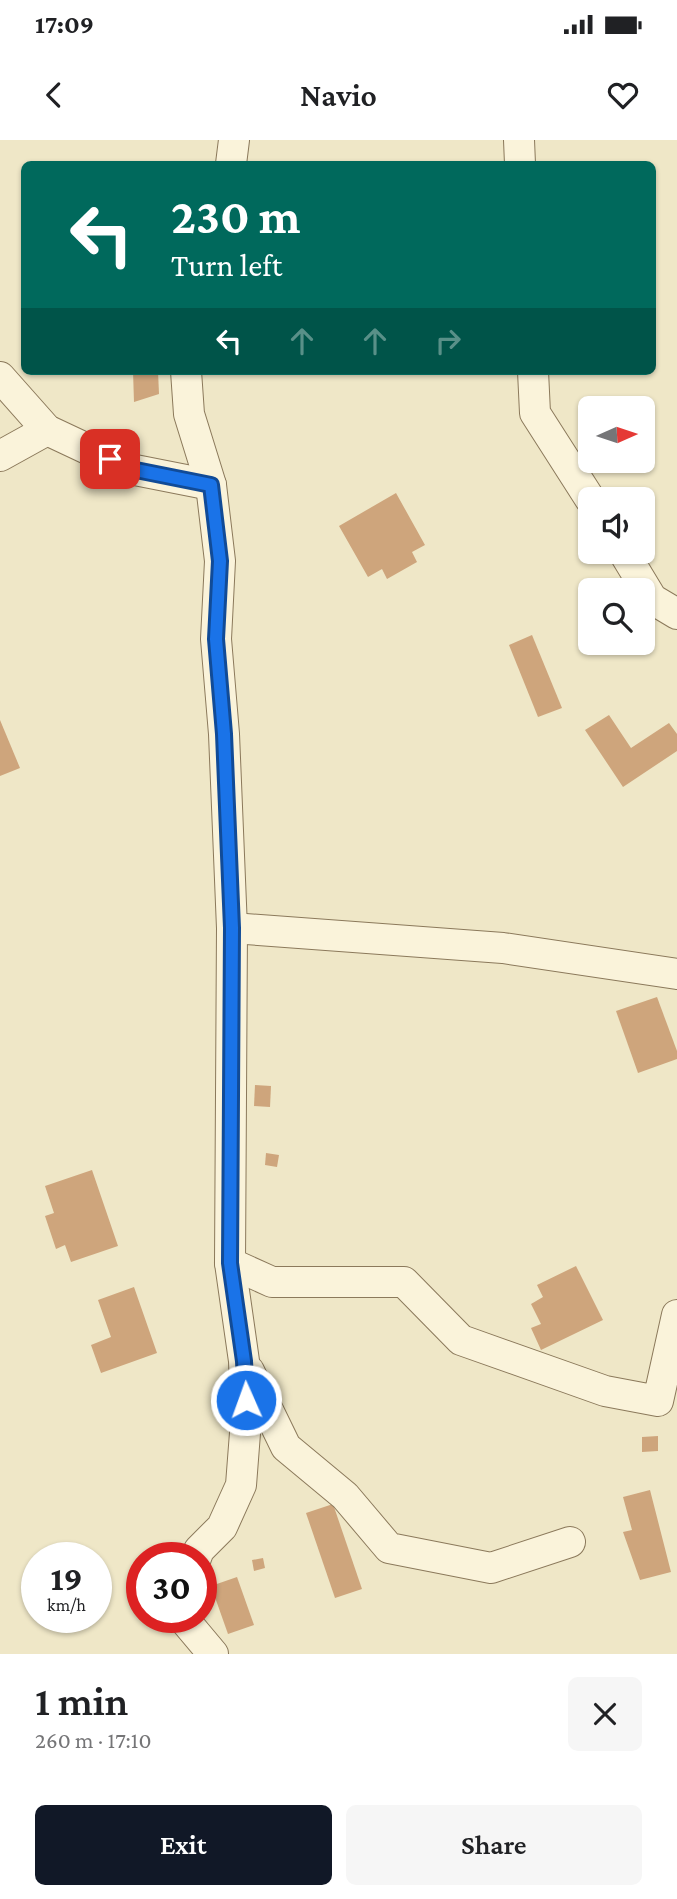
<!DOCTYPE html>
<html lang="en">
<head>
<meta charset="utf-8">
<style>
	:root { --surface:#fff; --page:#f6f6f6; --text:#202124; --muted:#757577; --accent:#111827 }
	body { margin:0; font-family:"Crimson Pro",serif; background:var(--page); color:var(--text); height:100vh; display:flex; flex-direction:column; font-size:26px; white-space:nowrap }
	* { box-sizing:border-box; margin:0 }
	p { font-size:23px; color:var(--muted) }
	.icon { flex:none; width:38px; height:38px; fill:none; stroke:currentColor; stroke-width:2; stroke-linecap:round; stroke-linejoin:round }
	.map { position:relative; height:1514px; overflow:hidden }
	.details { display:flex; flex-direction:column; background:var(--surface); flex:1 }
	.details>* { flex:none }
	.guide { position:absolute; left:21px; top:21px; width:635px; height:214px; border-radius:10px; box-shadow:0 2px 5px #0004; background:#00695c; color:#fff; overflow:hidden }
	.needle { width:46px; rotate:87deg }
	.fabs { position:absolute; left:578px; top:256px; display:grid; gap:14px }
	.fabs a { display:grid; place-items:center; width:77px; height:77px; border-radius:10px; background:var(--surface); box-shadow:0 2px 5px #0004; font-size:35px }
	.speed { position:absolute; left:21px; top:1402px; display:flex; gap:14px; font-size:35px; font-weight:700; text-align:center }
	.speed>* { display:grid; place-content:center; width:91px; height:91px; border-radius:50%; background:var(--surface); box-shadow:0 2px 5px #0004; line-height:1 }
	.speed small { font-size:18px; font-weight:400 }
	.speed .limit { border:10px solid #d22; background:#fff; color:#111 }
	.pin { position:absolute; display:grid; place-items:center; width:60px; height:60px; color:#fff; margin:-30px; border-radius:14px; box-shadow:0 4px 10px #0006 }
	.me { position:absolute; width:77px; margin:-38px; rotate:358deg; stroke-linejoin:round; filter:drop-shadow(0 0 5px #0008) }
	.turn { display:flex; align-items:center; gap:24px; height:147px; padding:0 35px; font-size:32px }
	.turn .icon { width:91px; height:91px; stroke-width:2.5 }
	.turn b { display:block; font-size:49px; line-height:60px }
	.lanes { display:flex; align-items:center; height:66px; padding:0 35px; background:#0003; justify-content:center; gap:35px; direction:ltr }
	.lanes .off { opacity:.35 }
	.round { display:grid; place-items:center; flex:none; width:74px; height:74px; border-radius:10px; background:var(--page) }
	.summary { display:flex; align-items:center; justify-content:space-between; height:119px; padding:0 35px }
	h1 { font-size:42px; font-weight:600; line-height:52px }
	.cta { display:flex; gap:14px; margin-top:auto; padding:14px 35px }
	.cta a { flex:1; height:80px; border-radius:10px; background:var(--accent); color:#fff; font-size:28px; font-weight:600; line-height:80px; text-align:center }
	.cta a+a { background:var(--page); color:var(--text) }
	.status { display:flex; justify-content:space-between; align-items:center; height:49px; padding:0 35px; background:var(--surface); direction:ltr }
	.status svg { height:19px; fill:currentColor }
	header { display:flex; justify-content:space-between; align-items:center; height:91px; padding:0 35px; background:var(--surface); font-size:32px; font-weight:600 }
	.map>svg:first-child { display:block }
</style>
</head>
<body>
<div class="status"><b>17:09</b><svg viewBox="0 0 49 12"><path d="M0 12V9h3v3zM5 12V6h3v6zM10 12V3h3v9zM15 12V0h3v12zM26 1h20v11H26zM47 4h2v5h-2z"/></svg></div>
<header><svg class="icon" aria-label="back" viewBox="0 0 24 24"><path d="M15 5l-7 7 7 7"/></svg>Navio<svg class="icon" aria-label="heart" viewBox="0 0 24 24"><path d="M12 20l-8-8c-3-5 5-10 8-4 3-6 11-1 8 4z"/></svg></header>
<div class="map">
<svg width="677" height="1514" viewBox="0 0 677 1514">
	<rect width="100%" height="100%" fill="#efe7c7"/>
	<g fill="#cea57c">
		<path d="M133 231H158L159 254 134 262Z"/>
		<path d="M396 353 425 405 412 412 417 422 387 439 382 429 368 437 339 386Z"/>
		<path d="M532 495 562 568 538 577 509 505Z"/>
		<path d="M609 575 631 608 669 583 677 594V611L623 647 585 590Z"/>
		<path d="M0 580 20 628 0 636Z"/>
		<path d="M657 857 677 911V919L638 933 616 871Z"/>
		<path d="M255 945 271 946 270 967 254 966Z"/>
		<path d="M266 1013 279 1015 277 1027 265 1025Z"/>
		<path d="M92 1030 118 1106 71 1122 65 1105 56 1109 45 1076 54 1073 45 1046Z"/>
		<path d="M576 1126 603 1180 541 1210 531 1188 541 1184 531 1164 543 1157 537 1145Z"/>
		<path d="M134 1147 157 1213 101 1233 91 1205 111 1197 98 1160Z"/>
		<path d="M658 1296V1311L642 1312V1297Z"/>
		<path d="M650 1350 671 1432 640 1440 623 1392 632 1390 623 1357Z"/>
		<path d="M333 1364 362 1449 335 1458 306 1373Z"/>
		<path d="M263 1418 265 1428 254 1431 252 1420Z"/>
		<path d="M237 1437 254 1485 228 1494 211 1446Z"/>
	</g>
	<g fill="none" stroke-linecap="round" stroke-linejoin="round">
		<g stroke="#8b795b" stroke-width="32">
			<g id="street">
				<path d="M519 0 520 24"/>
				<path d="M231 24 234 0"/>
				<path d="M186 231 189 274 211 345 220 421 216 499 224 594 232 788 230 1123 244 1221 246 1280 241 1345 222 1387 199 1410 196 1418"/>
				<path d="M533 231 535 273 590 359"/>
				<path d="M0 237 47 290 130 329 211 345"/>
				<path d="M0 316 47 290"/>
				<path d="M623 411 652 459 677 474"/>
				<path d="M232 788 503 808 677 834"/>
				<path d="M230 1123 272 1142H404L461 1200 605 1251 658 1261 677 1175"/>
				<path d="M249 1231 286 1307 345 1356 389 1408 491 1428 570 1402"/>
				<path d="M182 1477 213 1514"/>
			</g>
		</g>
		<use href="#street" stroke="#faf3da" stroke-width="30"/>
	</g>
	<g fill="none" stroke-linecap="round" stroke-linejoin="round">
		<g stroke="#114b97" stroke-width="18">
			<path id="route" d="M110 319 131 329 211 345 220 421 216 499 224 594 232 788 230 1123 244 1221 246 1260"/>
		</g>
		<use href="#route" stroke="#1a73e8" stroke-width="12"/>
	</g>
</svg>
<div class="fabs">
<a><svg class="needle" viewBox="-14 -14 28 28"><path d="M0-13l5 13h-10z" fill="#e53935"/><path d="M0 13l5-13h-10z" fill="#757577"/></svg></a>
<a><svg class="icon" aria-label="sound" viewBox="0 0 24 24"><path d="M4 9h4l5-4v14l-5-4H4zM17 9q2 3 0 6"/></svg></a>
<a><svg class="icon" aria-label="search" viewBox="0 0 24 24"><circle cx="10" cy="10" r="6"/><path d="M15 15l6 6"/></svg></a>
</div>
<div class="speed"><div>19<small>km/h</small></div><div class="limit">30</div></div>
<div class="pin" style="left:110px;top:319px;background:#d93025"><svg class="icon" aria-label="arrive" viewBox="0 0 24 24"><path d="M6 21V4h12l-3 4 3 4H6"/></svg></div>
<svg class="me" style="left:246px;top:1260px" viewBox="-20 -20 40 40"><circle r="17" fill="#1a73e8" stroke="#fff" stroke-width="3"/><path d="M0-11L8 9 0 5-8 9z" fill="#fff"/></svg>
<div class="guide">
<div class="turn"><svg class="icon" aria-label="left" viewBox="0 0 24 24"><path d="M17 20v-9H6M10 6l-5 5 5 5"/></svg><div><b>230 m</b>Turn left</div></div>
<div class="lanes"><svg class="icon" aria-label="left" viewBox="0 0 24 24"><path d="M17 20v-9H6M10 6l-5 5 5 5"/></svg><svg class="icon off" aria-label="ahead" viewBox="0 0 24 24"><path d="M12 20V5M6 11l6-6 6 6"/></svg><svg class="icon off" aria-label="ahead" viewBox="0 0 24 24"><path d="M12 20V5M6 11l6-6 6 6"/></svg><svg class="icon off" aria-label="right" viewBox="0 0 24 24"><path d="M7 20v-9h11M14 6l5 5-5 5"/></svg></div>
</div>
</div>
<section class="details">
<div class="summary"><div><h1>1 min</h1><p>260 m · 17:10</p></div><a class="round"><svg class="icon" aria-label="close" viewBox="0 0 24 24"><path d="M6 6l12 12M18 6L6 18"/></svg></a></div>
<div class="cta"><a>Exit</a><a>Share</a></div>
</section>
</body>
</html>
